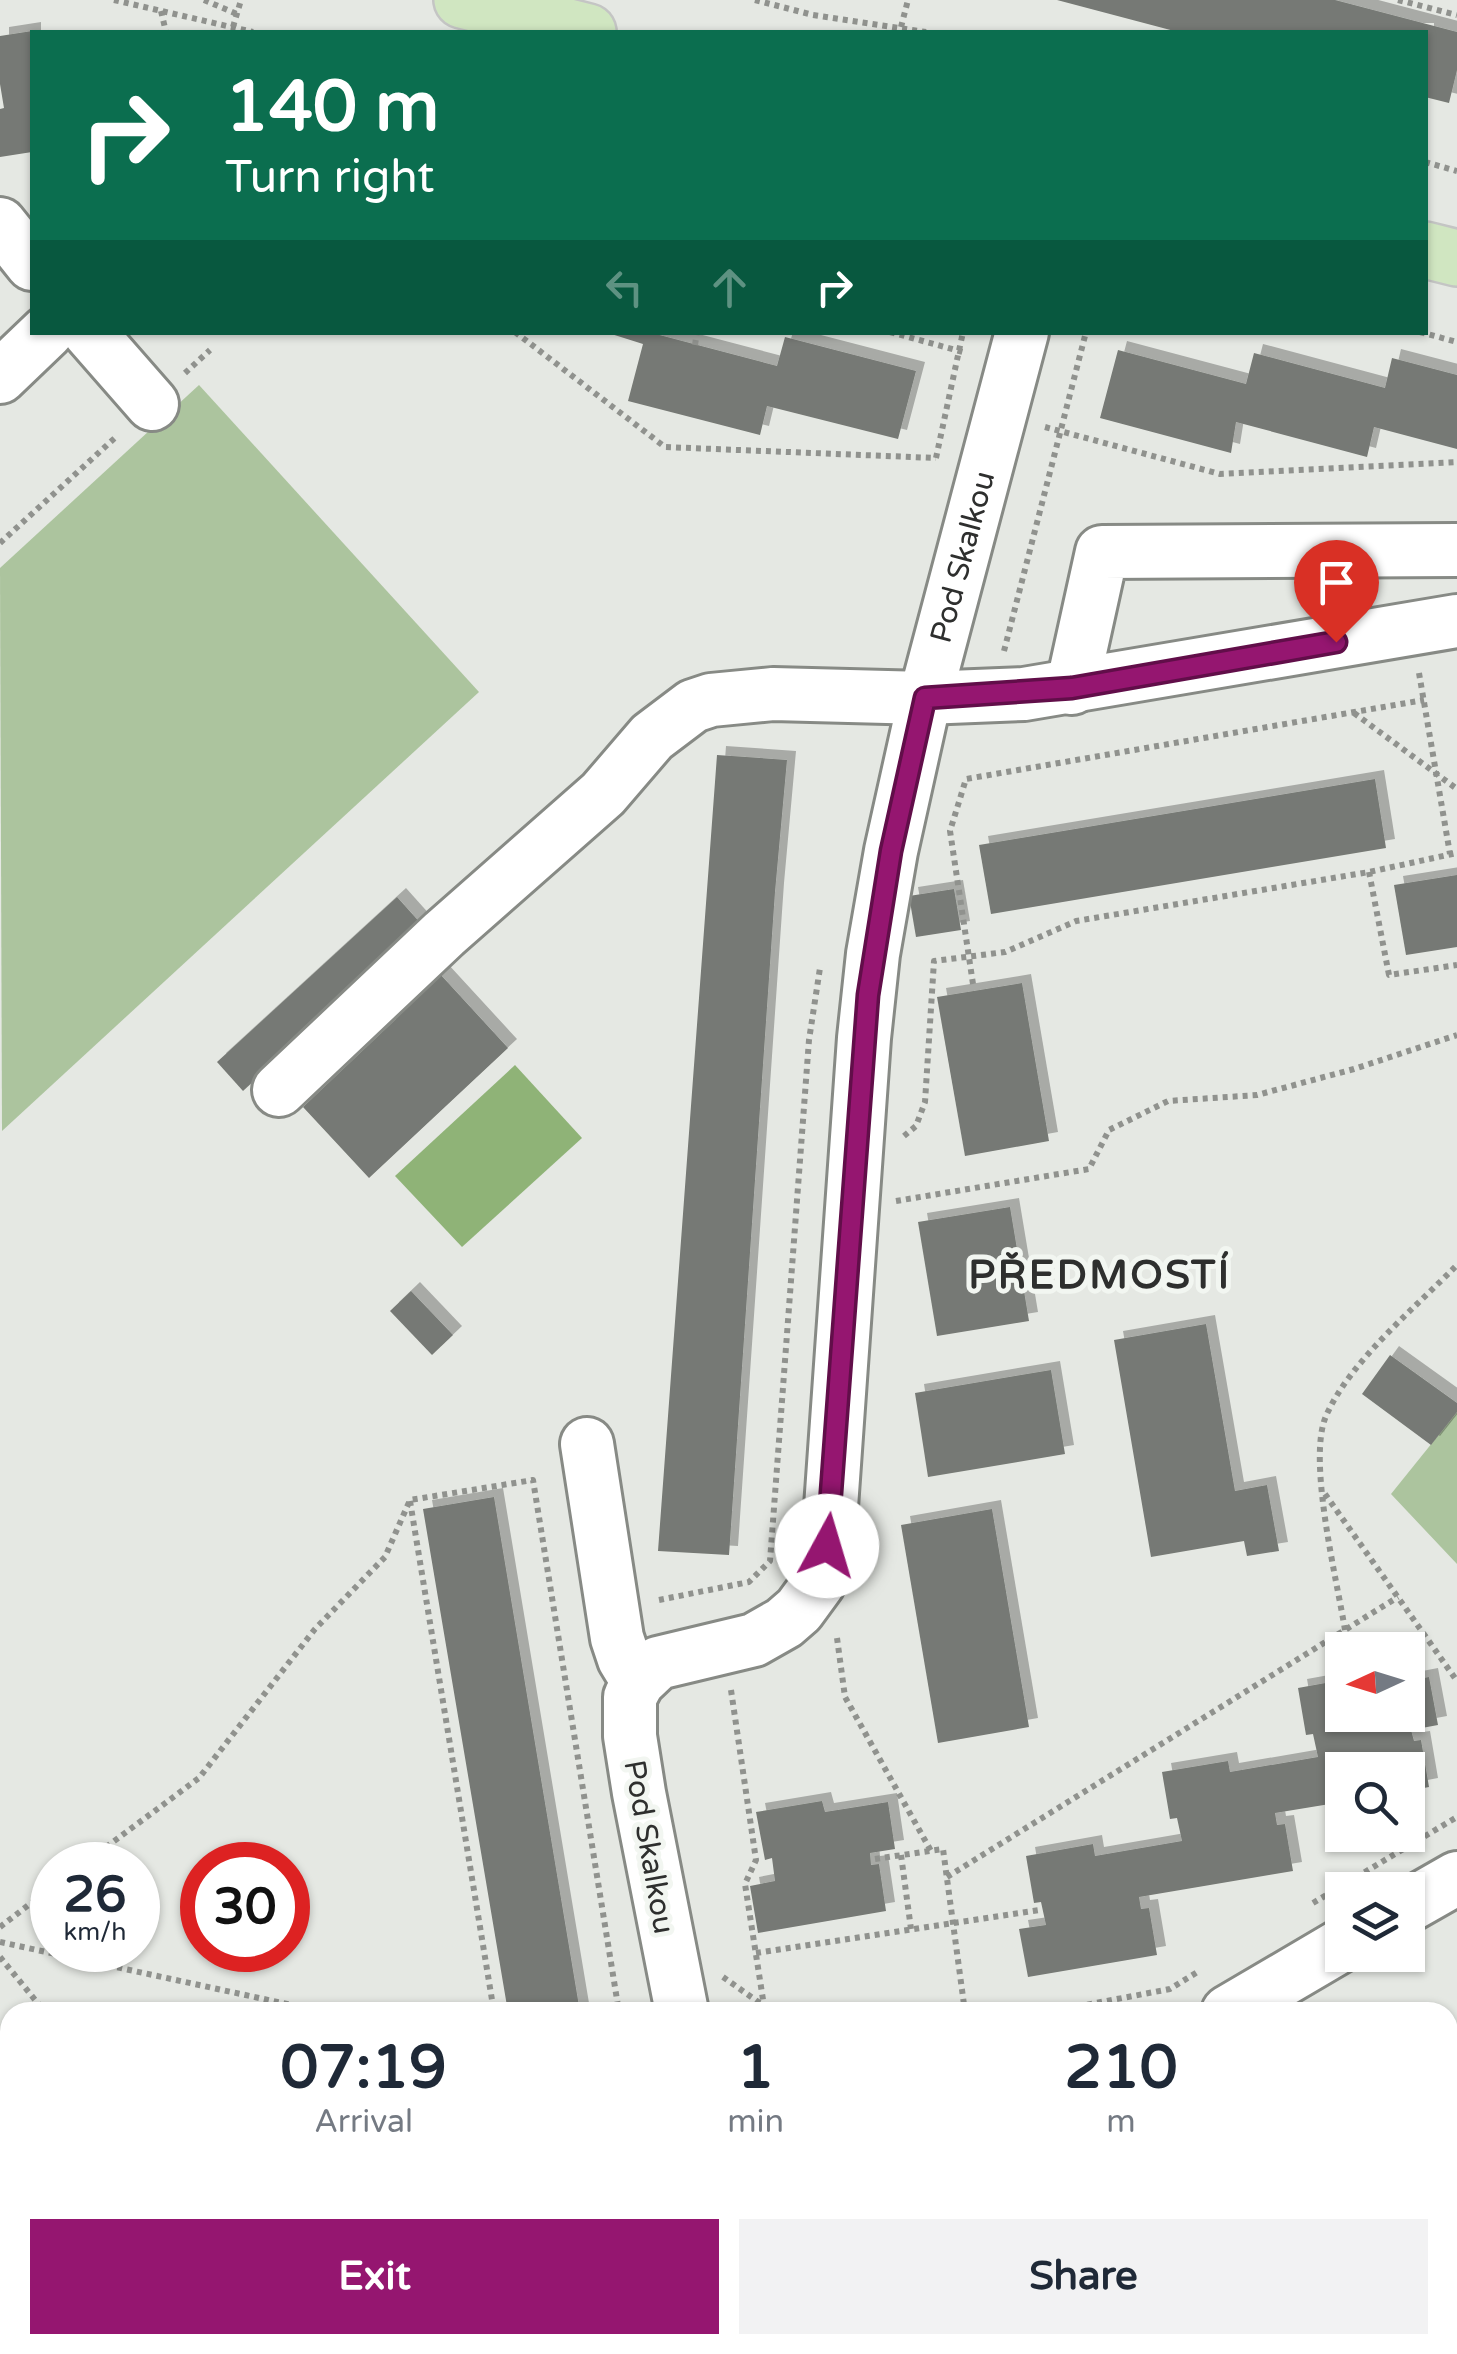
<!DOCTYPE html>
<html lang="en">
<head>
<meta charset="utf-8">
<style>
	:root { --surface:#fff; --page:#f2f2f3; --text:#1f2937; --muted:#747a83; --accent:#951670 }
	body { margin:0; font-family:"Varela Round",sans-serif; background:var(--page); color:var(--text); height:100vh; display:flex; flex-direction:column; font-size:38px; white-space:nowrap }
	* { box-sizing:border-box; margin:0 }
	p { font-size:32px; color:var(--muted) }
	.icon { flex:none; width:55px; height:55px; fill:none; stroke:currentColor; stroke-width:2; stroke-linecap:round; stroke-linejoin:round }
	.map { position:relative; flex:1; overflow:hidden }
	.details { position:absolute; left:0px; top:2002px; width:1458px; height:352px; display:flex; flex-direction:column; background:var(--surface); border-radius:30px 30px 0 0; box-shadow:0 2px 8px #0004 }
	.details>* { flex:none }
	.guide { position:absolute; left:30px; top:30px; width:1398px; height:305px; border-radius:0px; box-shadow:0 2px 8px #0004; background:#0b6e4f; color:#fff; overflow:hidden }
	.needle { width:65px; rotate:266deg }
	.controls { position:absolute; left:1325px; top:1632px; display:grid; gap:20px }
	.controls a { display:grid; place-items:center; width:100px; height:100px; border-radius:0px; background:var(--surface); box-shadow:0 2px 8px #0004; font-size:50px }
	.speed { position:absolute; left:30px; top:1842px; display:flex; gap:20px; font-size:50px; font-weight:700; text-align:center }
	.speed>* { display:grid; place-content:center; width:130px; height:130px; border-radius:50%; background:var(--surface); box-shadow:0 2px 8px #0004; line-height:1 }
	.speed small { font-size:25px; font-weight:400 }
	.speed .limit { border:15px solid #d22; background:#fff; color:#111 }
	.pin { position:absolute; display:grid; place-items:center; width:85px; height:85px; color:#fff; margin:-102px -42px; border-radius:50% 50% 50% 0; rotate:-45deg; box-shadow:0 0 10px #0007 }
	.pin .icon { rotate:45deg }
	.me { position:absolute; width:110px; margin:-55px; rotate:6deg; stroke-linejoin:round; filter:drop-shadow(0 0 8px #0008) }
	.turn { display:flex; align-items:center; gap:35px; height:210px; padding:0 30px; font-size:45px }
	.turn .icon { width:130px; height:130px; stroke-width:2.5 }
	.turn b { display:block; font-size:70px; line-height:85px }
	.lanes { display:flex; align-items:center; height:95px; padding:0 30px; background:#0003; justify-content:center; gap:50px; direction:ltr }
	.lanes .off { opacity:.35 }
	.eta { display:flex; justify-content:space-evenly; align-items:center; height:170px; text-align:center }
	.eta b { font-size:60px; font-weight:700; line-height:70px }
	.primary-button { display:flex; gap:20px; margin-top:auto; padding:20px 30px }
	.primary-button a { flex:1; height:115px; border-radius:0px; background:var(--accent); color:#fff; font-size:40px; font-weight:700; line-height:115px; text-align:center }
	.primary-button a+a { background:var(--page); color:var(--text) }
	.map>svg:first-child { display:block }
</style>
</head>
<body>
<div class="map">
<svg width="1457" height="2354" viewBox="0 0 1457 2354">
	<defs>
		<filter id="shadow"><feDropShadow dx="9" dy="-9" stdDeviation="0" flood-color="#0004"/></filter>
	</defs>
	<rect width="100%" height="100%" fill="#e5e8e3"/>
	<path fill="#d7ded3" d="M0 2291 10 2297V2345H96L112 2354H0Z"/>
	<g fill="#acc49e">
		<path d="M199 385 479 692 2 1131 0 568Z"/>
		<path d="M1457 1412V1564L1391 1494Z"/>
	</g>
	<path fill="#8fb377" d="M515 1065 582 1138 462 1247 395 1176Z"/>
	<g fill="#767974" filter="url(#shadow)">
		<path d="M1057 0H1335L1457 32V70L1449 103 1425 97V32H1178Z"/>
		<path d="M32 31V152L0 157V109L4 108 0 84V36Z"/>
		<path d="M605 332H648L777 366 785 337 916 371 898 439 767 406 760 435 628 401 643 344Z"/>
		<path d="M1118 350 1246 384 1254 353 1385 388 1392 358 1457 375V449L1374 427 1367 457 1236 422 1231 453 1100 418Z"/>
		<path d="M717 755 787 760 775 892 729 1555 658 1551Z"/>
		<path d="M1375 779 1386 848 991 914 979 845Z"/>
		<path d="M1457 875V947L1406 955 1394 885Z"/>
		<path d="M954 889 961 930 916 937 909 896Z"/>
		<path d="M397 897 423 926 243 1091 217 1062Z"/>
		<path d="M439 973 508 1048 369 1178 303 1107 396 1019 393 1016Z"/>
		<path d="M1022 983 1049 1141 965 1156 937 997Z"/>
		<path d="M1010 1207 1029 1321 937 1336 918 1222Z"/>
		<path d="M411 1291 453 1335 432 1355 390 1311Z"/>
		<path d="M1206 1324 1235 1491 1267 1485 1279 1551 1247 1556 1244 1541 1151 1557 1114 1340Z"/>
		<path d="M1390 1355 1457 1403V1412L1431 1445 1362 1394Z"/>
		<path d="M1051 1370 1065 1454 928 1477 915 1393Z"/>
		<path d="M494 1497 538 1761 580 2012H508L423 1509Z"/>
		<path d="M992 1509 1029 1727 938 1743 901 1525Z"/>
		<path d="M1429 1677 1438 1725 1411 1730 1414 1741 1421 1740 1429 1787 1408 1791V1770H1342V1802L1275 1813 1277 1825 1285 1824 1293 1871 1139 1897 1141 1909 1149 1908 1157 1955 1028 1977 1019 1929 1046 1925 1041 1902 1034 1903 1026 1856 1093 1844 1095 1856 1182 1841 1177 1818 1170 1819 1162 1772 1228 1761 1230 1772 1318 1757 1313 1734 1306 1735 1298 1688 1342 1680V1715H1408V1681Z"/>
		<path d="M822 1801 825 1812 888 1802 895 1849 870 1853 871 1865 879 1864 886 1911 758 1933 750 1886 775 1881 772 1858 765 1860 756 1812Z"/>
		<path d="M1448 2054 1457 2064V2125L1448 2134Z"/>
		<path d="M835 2345H923L934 2354H838L832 2349Z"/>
		<path d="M1121 2345H1173L1184 2354H1113Z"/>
	</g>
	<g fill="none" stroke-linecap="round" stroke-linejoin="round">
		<g stroke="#878a85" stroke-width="58">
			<g id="minor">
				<path d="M0 224 32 264"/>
				<path d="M89 332 152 404"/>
				<path d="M0 377 47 332"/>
				<path d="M1072 688 1102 552 1457 550"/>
				<path d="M279 1090 444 934 603 794 652 737 693 706 711 700 773 694 925 698 1024 694 1457 621"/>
				<path d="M587 1444 617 1638 624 1659 638 1682"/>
				<path d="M1408 1906 1457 1878"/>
				<path id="s1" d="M682 2012 639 1793 630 1736V1697L638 1682 658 1663 754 1640 784 1623 799 1610 818 1584 824 1567 831 1507 864 1038 873 954 891 851 925 698 1022 332"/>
				<path d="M1228 2012 1342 1945"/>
				<path d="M1448 2176 1457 2167"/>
				<path d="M0 2351 6 2354"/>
				<path d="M1271 2354 1280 2345"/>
			</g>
		</g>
		<g stroke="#c4c5c4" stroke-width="60">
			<g id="major">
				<path d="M462 0 588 32"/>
				<path d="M1425 250 1457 258"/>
			</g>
		</g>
		<g stroke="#90928e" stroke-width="6" stroke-dasharray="5 5" stroke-linecap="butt">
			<path d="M114 0 253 32"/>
			<path d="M204 0 237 14"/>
			<path d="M755 0 813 15 926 32"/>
			<path d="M1398 0 1457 15"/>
			<path d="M161 11 166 32"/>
			<path d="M233 27 241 0"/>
			<path d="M901 27 908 0"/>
			<path d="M1425 162 1457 171"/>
			<path d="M515 332 665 447 936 458"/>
			<path d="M890 332 963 352"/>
			<path d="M1420 332 1457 342"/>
			<path d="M695 345 697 332"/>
			<path d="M185 373 210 350"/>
			<path d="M1045 427 1220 474 1457 462"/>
			<path d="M936 458 963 332"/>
			<path d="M0 543 117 436"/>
			<path d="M1004 651 1086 332"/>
			<path d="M1419 673 1450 854"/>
			<path d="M1354 713 1457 789"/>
			<path d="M1369 872 1389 975 1457 965"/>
			<path d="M973 984 950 831 966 779 1424 700"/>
			<path d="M904 1136 916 1126 925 1102 934 961 1005 952 1076 921 1369 872 1457 853"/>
			<path d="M896 1201 1089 1169 1109 1130 1168 1101 1257 1095 1354 1069 1457 1035"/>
			<path d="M1325 1494 1457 1681"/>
			<path d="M410 1501 494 2012"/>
			<path d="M659 1600 749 1582 770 1561 809 1040 820 968"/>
			<path d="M1345 1630C1337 1580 1307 1460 1326 1416 1350 1361 1415 1308 1457 1265"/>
			<path d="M837 1638 845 1697 931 1851"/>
			<path d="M731 1690 756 1860 745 1884 764 2006"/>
			<path d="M901 1855 911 1929"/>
			<path d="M875 1859 943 1849 965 2012"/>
			<path d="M82 1865 199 1778 315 1629 385 1557 410 1500 533 1480 619 2012"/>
			<path d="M947 1877 1398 1597"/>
			<path d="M1313 1903 1457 1817"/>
			<path d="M0 1927 52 1887"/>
			<path d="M0 1942 324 2012"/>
			<path d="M756 1953 1039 1910"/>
			<path d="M0 1957 45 2012"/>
			<path d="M723 1977 764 2006 779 2011 920 2012"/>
			<path d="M1048 2012 1170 1989 1199 1971"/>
			<path d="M300 2345 304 2354"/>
		</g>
		<use href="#minor" stroke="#fff" stroke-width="52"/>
		<use href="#major" stroke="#d0e6c1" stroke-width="55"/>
	</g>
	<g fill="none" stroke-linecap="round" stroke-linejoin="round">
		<g stroke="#610e49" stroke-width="25">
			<path id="route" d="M827 1546 868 995 891 851 925 698 1072 688 1336 642"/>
		</g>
		<use href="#route" stroke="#951670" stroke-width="18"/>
	</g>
	<g text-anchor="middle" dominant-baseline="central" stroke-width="10" stroke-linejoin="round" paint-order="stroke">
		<g font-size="30" fill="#2e2f2e" stroke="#f2f6f1">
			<text stroke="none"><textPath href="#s1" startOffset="1590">Pod Skalkou</textPath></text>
			<text transform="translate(649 1847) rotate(80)">Pod Skalkou</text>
		</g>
		<g font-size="40" font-weight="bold" letter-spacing="2.5" fill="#2e2f2e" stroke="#f2f6f1">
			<text x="1100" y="1275">PŘEDMOSTÍ</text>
		</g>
	</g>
</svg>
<div class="controls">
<a><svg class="needle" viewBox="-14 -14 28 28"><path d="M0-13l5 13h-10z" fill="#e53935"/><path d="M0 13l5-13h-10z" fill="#747a83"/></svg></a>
<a><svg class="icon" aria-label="search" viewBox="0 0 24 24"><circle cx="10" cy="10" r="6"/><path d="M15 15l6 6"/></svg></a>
<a><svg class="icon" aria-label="layers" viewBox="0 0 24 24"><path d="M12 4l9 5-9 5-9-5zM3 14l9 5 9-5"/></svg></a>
</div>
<div class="speed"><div>26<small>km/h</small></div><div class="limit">30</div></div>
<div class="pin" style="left:1336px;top:642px;background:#d93025"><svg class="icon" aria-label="arrive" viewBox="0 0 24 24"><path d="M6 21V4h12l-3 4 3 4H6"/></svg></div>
<svg class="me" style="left:827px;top:1546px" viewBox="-20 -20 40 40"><circle r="19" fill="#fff"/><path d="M0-13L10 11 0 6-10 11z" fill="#951670"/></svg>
<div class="guide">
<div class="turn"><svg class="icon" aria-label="right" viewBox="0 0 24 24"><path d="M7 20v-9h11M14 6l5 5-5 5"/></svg><div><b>140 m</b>Turn right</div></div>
<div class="lanes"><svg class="icon off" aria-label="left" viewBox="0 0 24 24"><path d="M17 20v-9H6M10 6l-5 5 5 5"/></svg><svg class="icon off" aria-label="ahead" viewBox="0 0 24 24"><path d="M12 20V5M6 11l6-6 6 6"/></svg><svg class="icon" aria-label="right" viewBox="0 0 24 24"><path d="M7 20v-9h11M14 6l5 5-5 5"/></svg></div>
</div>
<section class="details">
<div class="eta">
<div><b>07:19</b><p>Arrival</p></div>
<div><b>1</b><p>min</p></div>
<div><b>210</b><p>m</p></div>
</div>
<div class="primary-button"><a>Exit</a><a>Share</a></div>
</section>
</div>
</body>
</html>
